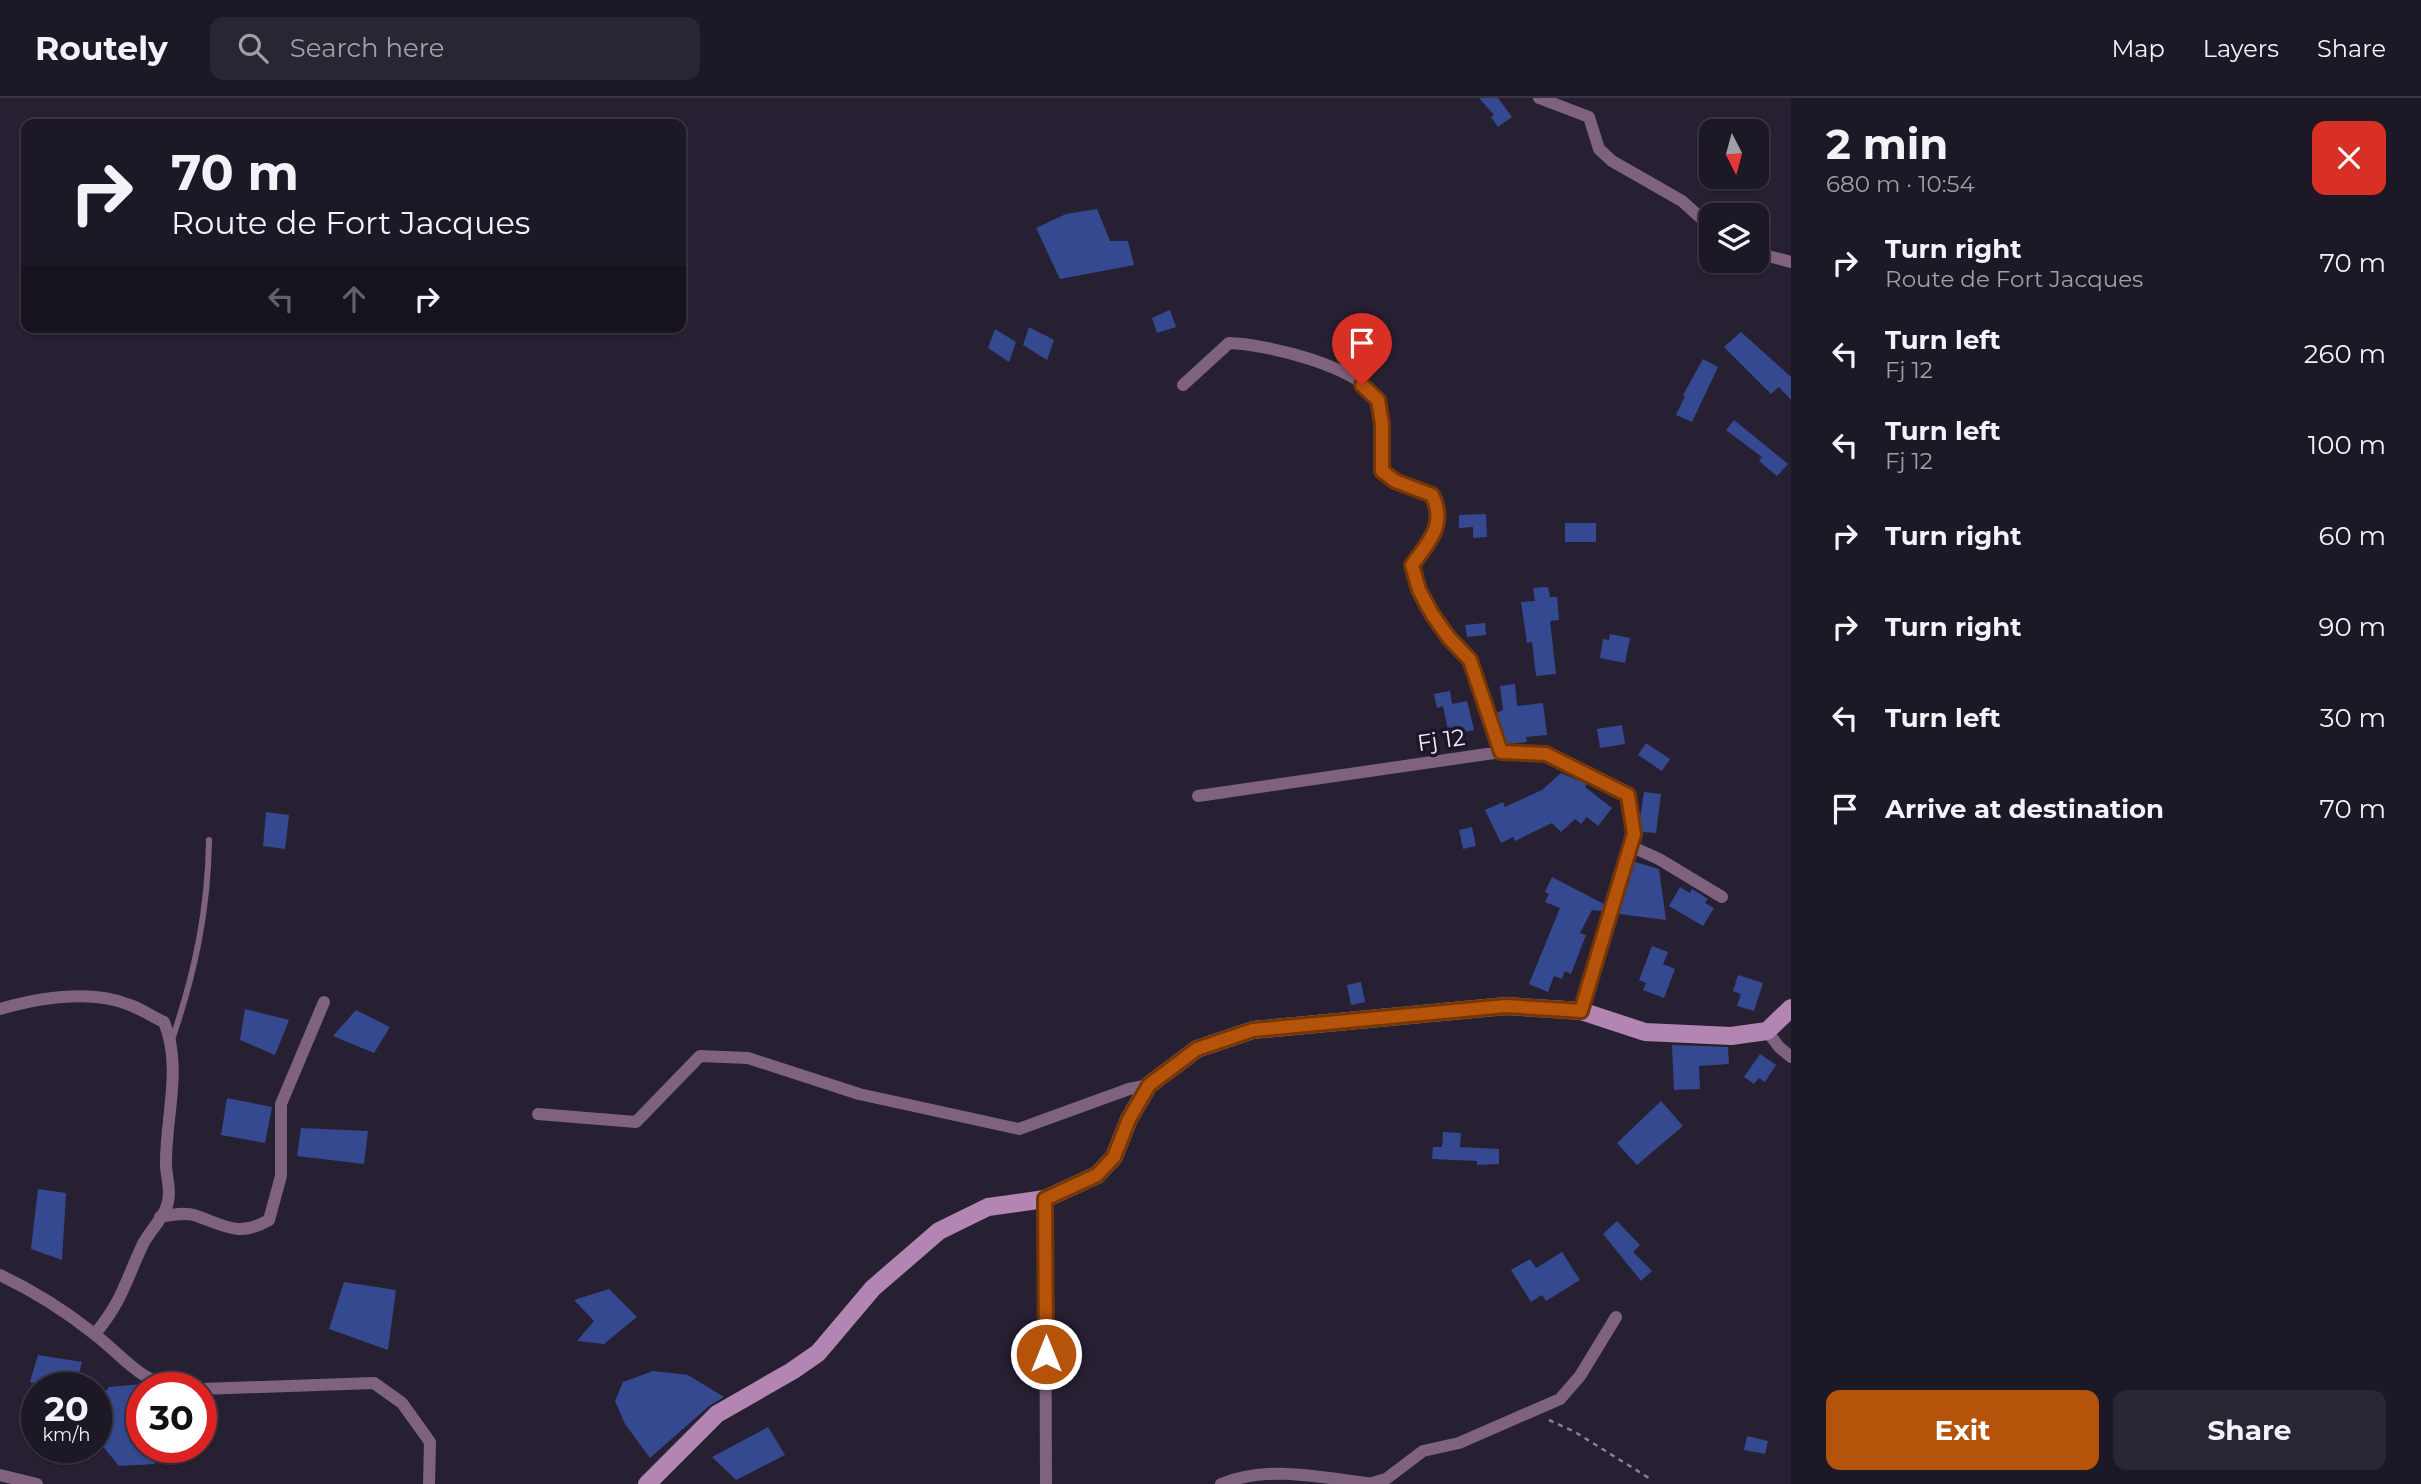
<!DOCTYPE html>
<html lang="en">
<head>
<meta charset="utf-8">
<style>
  :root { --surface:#1c1826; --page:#292532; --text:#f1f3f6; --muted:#a0a0a7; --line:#3a3743; --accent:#b45309 }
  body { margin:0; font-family:Montserrat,sans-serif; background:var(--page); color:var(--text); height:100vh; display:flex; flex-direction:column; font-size:26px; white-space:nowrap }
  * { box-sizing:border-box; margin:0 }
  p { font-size:23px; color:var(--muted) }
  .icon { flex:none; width:38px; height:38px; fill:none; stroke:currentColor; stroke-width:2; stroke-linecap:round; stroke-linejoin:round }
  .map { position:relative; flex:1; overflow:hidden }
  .panel { display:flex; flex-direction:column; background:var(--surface); width:630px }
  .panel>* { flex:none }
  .top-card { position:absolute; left:21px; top:21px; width:665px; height:214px; border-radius:14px; box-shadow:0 2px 5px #0004,0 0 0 2px var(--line); background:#1c1826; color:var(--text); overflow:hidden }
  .needle { width:46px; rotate:174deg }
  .tools { position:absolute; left:1699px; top:21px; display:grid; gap:14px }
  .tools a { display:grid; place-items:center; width:70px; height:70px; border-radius:14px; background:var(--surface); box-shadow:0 2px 5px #0004,0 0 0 2px var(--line); font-size:35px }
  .speed { position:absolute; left:21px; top:1274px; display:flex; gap:14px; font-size:35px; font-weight:700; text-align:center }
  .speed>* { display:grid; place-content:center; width:91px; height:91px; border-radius:50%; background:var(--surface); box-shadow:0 2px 5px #0004,0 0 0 2px var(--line); line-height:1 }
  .speed small { font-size:18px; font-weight:400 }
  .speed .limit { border:10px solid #d22; background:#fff; color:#111 }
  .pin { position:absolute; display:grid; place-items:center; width:60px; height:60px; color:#fff; margin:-72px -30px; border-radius:50% 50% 50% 0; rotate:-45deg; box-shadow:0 0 7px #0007 }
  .pin .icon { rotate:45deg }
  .me { position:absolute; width:77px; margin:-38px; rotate:0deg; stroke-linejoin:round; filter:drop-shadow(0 0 5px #0008) }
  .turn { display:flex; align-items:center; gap:24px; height:147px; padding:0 35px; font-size:32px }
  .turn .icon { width:91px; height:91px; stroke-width:2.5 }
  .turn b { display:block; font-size:49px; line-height:60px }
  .lanes { display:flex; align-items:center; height:66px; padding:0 35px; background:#0003; justify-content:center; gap:35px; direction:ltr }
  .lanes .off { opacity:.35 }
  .round { display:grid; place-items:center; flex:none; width:74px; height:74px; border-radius:14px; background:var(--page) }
  .head { display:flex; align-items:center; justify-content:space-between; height:119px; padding:0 35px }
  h1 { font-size:42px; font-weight:700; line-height:52px }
  .primary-button { display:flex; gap:14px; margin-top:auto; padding:14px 35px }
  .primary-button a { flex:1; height:80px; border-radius:14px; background:var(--accent); color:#fff; font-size:28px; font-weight:700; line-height:80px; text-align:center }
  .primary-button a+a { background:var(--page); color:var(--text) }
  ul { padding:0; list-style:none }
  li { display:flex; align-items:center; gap:21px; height:91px; padding:0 35px }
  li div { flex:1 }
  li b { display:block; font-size:26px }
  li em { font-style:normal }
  header { display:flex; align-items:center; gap:42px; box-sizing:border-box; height:98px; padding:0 35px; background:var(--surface); border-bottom:2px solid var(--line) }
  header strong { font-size:33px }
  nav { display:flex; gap:38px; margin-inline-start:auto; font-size:24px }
  .search { width:490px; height:63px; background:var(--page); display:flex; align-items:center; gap:18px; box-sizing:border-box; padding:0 24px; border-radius:14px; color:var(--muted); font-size:26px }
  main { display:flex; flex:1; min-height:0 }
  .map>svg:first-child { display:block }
</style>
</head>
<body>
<header>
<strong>Routely</strong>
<div class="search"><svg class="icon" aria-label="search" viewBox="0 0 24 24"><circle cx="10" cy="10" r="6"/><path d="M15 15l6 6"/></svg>Search here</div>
<nav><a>Map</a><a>Layers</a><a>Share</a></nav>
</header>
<main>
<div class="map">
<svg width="1791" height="1386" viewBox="0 0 1791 1386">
  <rect width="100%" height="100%" fill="#262032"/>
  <path fill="#354991" d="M 1479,0 L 1498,0 L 1512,19 L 1498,29 L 1491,19 L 1494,17 Z
    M 1097,111 L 1110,143 L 1128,143 L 1134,167 L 1060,181 L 1036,130 L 1066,116 Z
    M 1170,212 L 1176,229 L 1157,235 L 1152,220 Z
    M 1029,229 L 1054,242 L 1047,262 L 1023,247 Z
    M 995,231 L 1016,244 L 1009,264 L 988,250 Z
    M 1741,234 L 1791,279 L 1791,302 L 1779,289 L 1771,296 L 1724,249 Z
    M 1703,261 L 1718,269 L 1692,324 L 1676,317 L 1685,298 L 1683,297 Z
    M 1734,322 L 1788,366 L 1777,378 L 1759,363 L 1762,359 L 1726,332 Z
    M 1486,416 L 1487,439 L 1473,440 L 1473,429 L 1459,430 L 1459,417 Z
    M 1565,425 L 1596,425 L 1596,444 L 1565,444 Z
    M 1548,489 L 1550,499 L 1557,499 L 1559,522 L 1550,523 L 1556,576 L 1536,578 L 1532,544 L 1527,545 L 1521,504 L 1535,503 L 1533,490 Z
    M 1485,525 L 1486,537 L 1467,539 L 1465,527 Z
    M 1610,536 L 1630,540 L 1625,565 L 1600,560 L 1603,541 L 1609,542 Z
    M 1515,586 L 1517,608 L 1543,605 L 1547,637 L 1526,639 L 1527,644 L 1507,646 L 1497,615 L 1503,612 L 1500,588 Z
    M 1450,593 L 1452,606 L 1467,603 L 1474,632 L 1449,637 L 1443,608 L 1437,610 L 1434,596 Z
    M 1622,627 L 1625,646 L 1600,650 L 1597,631 Z
    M 1646,645 L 1670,661 L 1662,673 L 1638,657 Z
    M 1561,675 L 1587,686 L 1585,689 L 1612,710 L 1598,728 L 1587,719 L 1581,726 L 1575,721 L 1561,734 L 1552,725 L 1515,743 L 1513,739 L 1501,745 L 1485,712 L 1503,704 L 1505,709 L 1542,692 Z
    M 1644,694 L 1661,696 L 1656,735 L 1642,734 L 1640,720 Z
    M 266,714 L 289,717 L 285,751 L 263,748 Z
    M 1472,729 L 1476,748 L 1463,751 L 1459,732 Z
    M 1635,764 L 1659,771 L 1666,822 L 1619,816 Z
    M 1552,779 L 1604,806 L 1602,813 L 1592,812 L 1580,835 L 1586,837 L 1571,876 L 1565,873 L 1562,881 L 1554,878 L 1548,894 L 1529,886 L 1560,810 L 1545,804 L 1549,796 L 1545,794 Z
    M 1680,789 L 1690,795 L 1692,791 L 1708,801 L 1705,805 L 1714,810 L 1703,828 L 1669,808 Z
    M 1652,848 L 1668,854 L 1663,866 L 1675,871 L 1664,900 L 1643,892 L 1646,885 L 1639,882 Z
    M 1738,877 L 1763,885 L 1754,913 L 1737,908 L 1741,896 L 1733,893 Z
    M 1361,884 L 1365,904 L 1351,907 L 1347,887 Z
    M 245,911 L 289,922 L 275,957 L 240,942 Z
    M 356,912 L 390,929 L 374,955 L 333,938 Z
    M 1672,947 L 1728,949 L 1729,966 L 1699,968 L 1700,991 L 1674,992 Z
    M 1760,956 L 1776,967 L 1765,984 L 1759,980 L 1754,986 L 1744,979 Z
    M 227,1000 L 272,1009 L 265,1045 L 221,1037 Z
    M 1661,1003 L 1683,1028 L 1637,1067 L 1617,1045 Z
    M 301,1030 L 368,1033 L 364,1066 L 297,1058 Z
    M 1443,1034 L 1461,1035 L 1460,1049 L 1499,1051 L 1499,1066 L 1477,1067 L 1477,1063 L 1432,1061 L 1433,1049 L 1442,1049 Z
    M 38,1091 L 66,1095 L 62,1162 L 31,1151 Z
    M 1617,1123 L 1640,1147 L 1633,1154 L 1652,1173 L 1641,1183 L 1603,1136 Z
    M 1562,1154 L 1580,1182 L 1546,1203 L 1542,1197 L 1531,1204 L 1511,1172 L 1530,1161 L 1536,1170 Z
    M 344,1184 L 396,1192 L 388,1252 L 329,1231 Z
    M 609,1191 L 637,1219 L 604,1246 L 577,1243 L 594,1223 L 574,1202 Z
    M 38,1257 L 82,1264 L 75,1290 L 46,1290 L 30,1284 Z
    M 653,1273 L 688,1277 L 724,1299 L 709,1308 L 650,1360 L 625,1326 L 615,1303 L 623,1284 Z
    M 142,1286 L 142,1349 L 154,1349 L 155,1366 L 119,1368 L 96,1340 L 96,1305 L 109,1289 Z
    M 768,1329 L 785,1357 L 736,1382 L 712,1359 Z
    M 1747,1338 L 1768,1343 L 1765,1356 L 1744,1352 Z"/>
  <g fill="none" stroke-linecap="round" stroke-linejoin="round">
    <path stroke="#868291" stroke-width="2.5" stroke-dasharray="5 5" stroke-linecap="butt" d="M 1549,1322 L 1575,1334 L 1649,1380"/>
    <path stroke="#7f627e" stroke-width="6" d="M 172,942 C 195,874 208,813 209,742"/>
    <path stroke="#7f627e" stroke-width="12" d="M 1539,0 L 1589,19 L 1599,51 L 1612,63 L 1682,103 L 1712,130
      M 1757,155 L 1791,164
      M 1183,287 L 1229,245 C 1265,246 1361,268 1378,303 C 1387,322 1382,353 1382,373 L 1395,383 L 1432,397 C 1446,426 1429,444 1412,467 L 1419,492 L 1432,516 L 1449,540 L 1470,562 L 1501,654
      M 1198,698 L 1501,654 L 1546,656 L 1628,697 L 1634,736 L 1581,913
      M 1630,748 L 1659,761 L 1722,799
      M 0,911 C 39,900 90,891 130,907 C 141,911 153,919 164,924 C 183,970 165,1020 166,1068 C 167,1082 172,1096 166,1110 C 161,1123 149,1134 143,1146 C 125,1184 123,1202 95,1236
      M 1767,933 L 1779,949 L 1791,959
      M 538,1016 L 636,1024 L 700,958 L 748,960 L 859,996 L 1019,1031 L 1129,991 L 1149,987
      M 1045,1101 L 1046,1386
      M 160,1119 C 171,1117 184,1114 194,1117 C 224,1127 238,1140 269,1122 L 281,1078 L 281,1006 L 324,904
      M 0,1177 C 34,1193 64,1212 93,1235 C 126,1260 140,1287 185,1290
      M 201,1291 L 374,1285 L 402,1305 L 430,1344 L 429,1386
      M 0,1377 L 37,1386
      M 1221,1386 C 1269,1367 1317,1379 1367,1385
      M 1368,1386 L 1386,1381 L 1423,1353 L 1459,1345 L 1560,1301 L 1580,1278 L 1616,1219"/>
    <path stroke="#b385b2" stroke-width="18" d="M 647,1386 L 717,1316 L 792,1273 L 818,1255 L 873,1190 L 939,1133 L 988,1109 L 1045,1101 L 1097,1077 L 1114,1059 L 1129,1021 L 1149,987 L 1197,951 L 1253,932 L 1506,908 L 1581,913 L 1645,934 L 1731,938 L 1767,933 L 1791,910"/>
  </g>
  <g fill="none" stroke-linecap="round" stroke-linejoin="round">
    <defs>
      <path id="route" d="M 1046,1256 L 1045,1101 L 1097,1077 L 1114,1059 L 1129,1021 L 1149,987 L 1197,951 L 1253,932 L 1506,908 L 1581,913 L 1634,736 L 1628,697 L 1546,656 L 1501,654 L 1470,562 L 1449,540 L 1432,516 L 1419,492 L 1412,467 C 1429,444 1447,426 1432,397 L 1395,383 L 1382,373 L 1382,326 L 1378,302 L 1362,287"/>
    </defs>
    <use href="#route" stroke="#753606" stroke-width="18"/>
    <use href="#route" stroke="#b45309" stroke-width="12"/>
  </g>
  <g text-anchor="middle" stroke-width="7" stroke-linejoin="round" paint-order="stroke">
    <g font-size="23" fill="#edeaf6" stroke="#1c1728">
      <text transform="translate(1441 642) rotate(-8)" y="8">Fj 12</text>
    </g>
  </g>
</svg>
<div class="tools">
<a><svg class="needle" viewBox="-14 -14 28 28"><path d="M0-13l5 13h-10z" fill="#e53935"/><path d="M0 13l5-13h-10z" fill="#a0a0a7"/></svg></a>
<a><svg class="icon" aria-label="layers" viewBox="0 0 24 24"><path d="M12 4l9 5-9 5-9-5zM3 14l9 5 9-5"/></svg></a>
</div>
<div class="speed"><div>20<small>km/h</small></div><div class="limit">30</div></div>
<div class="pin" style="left:1362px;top:287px;background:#d93025"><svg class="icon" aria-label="arrive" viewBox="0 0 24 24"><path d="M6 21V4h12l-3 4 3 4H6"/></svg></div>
<svg class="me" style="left:1046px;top:1256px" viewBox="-20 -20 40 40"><circle r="17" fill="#b45309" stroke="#fff" stroke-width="3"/><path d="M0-11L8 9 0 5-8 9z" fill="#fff"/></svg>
<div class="top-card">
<div class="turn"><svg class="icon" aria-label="right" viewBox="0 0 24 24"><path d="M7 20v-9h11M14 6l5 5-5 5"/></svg><div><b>70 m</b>Route de Fort Jacques</div></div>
<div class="lanes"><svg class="icon off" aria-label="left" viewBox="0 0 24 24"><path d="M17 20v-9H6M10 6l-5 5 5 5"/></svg><svg class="icon off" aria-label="ahead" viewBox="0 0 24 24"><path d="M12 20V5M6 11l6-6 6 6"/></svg><svg class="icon" aria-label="right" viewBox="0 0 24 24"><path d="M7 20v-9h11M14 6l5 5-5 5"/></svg></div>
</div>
</div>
<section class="panel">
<div class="head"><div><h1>2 min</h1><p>680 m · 10:54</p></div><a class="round" style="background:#d93025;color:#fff"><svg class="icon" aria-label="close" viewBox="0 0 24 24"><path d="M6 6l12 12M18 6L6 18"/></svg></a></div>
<ul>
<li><svg class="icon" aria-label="right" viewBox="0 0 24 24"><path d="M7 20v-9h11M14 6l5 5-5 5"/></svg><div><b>Turn right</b><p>Route de Fort Jacques</p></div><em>70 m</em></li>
<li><svg class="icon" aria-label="left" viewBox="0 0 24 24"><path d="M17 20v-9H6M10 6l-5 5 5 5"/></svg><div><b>Turn left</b><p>Fj 12</p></div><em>260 m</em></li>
<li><svg class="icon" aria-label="left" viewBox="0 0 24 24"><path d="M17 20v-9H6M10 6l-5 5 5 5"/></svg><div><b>Turn left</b><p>Fj 12</p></div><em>100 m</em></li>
<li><svg class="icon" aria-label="right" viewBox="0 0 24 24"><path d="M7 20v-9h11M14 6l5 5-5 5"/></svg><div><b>Turn right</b></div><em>60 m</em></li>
<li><svg class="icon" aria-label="right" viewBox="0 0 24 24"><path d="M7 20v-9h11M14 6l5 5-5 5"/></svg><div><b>Turn right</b></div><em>90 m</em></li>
<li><svg class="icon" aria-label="left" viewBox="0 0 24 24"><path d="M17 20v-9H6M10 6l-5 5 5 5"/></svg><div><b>Turn left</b></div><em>30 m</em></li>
<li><svg class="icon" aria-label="arrive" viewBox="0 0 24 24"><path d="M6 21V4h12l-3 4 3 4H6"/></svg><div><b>Arrive at destination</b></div><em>70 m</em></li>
</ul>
<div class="primary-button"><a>Exit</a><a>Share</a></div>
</section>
</main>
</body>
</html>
